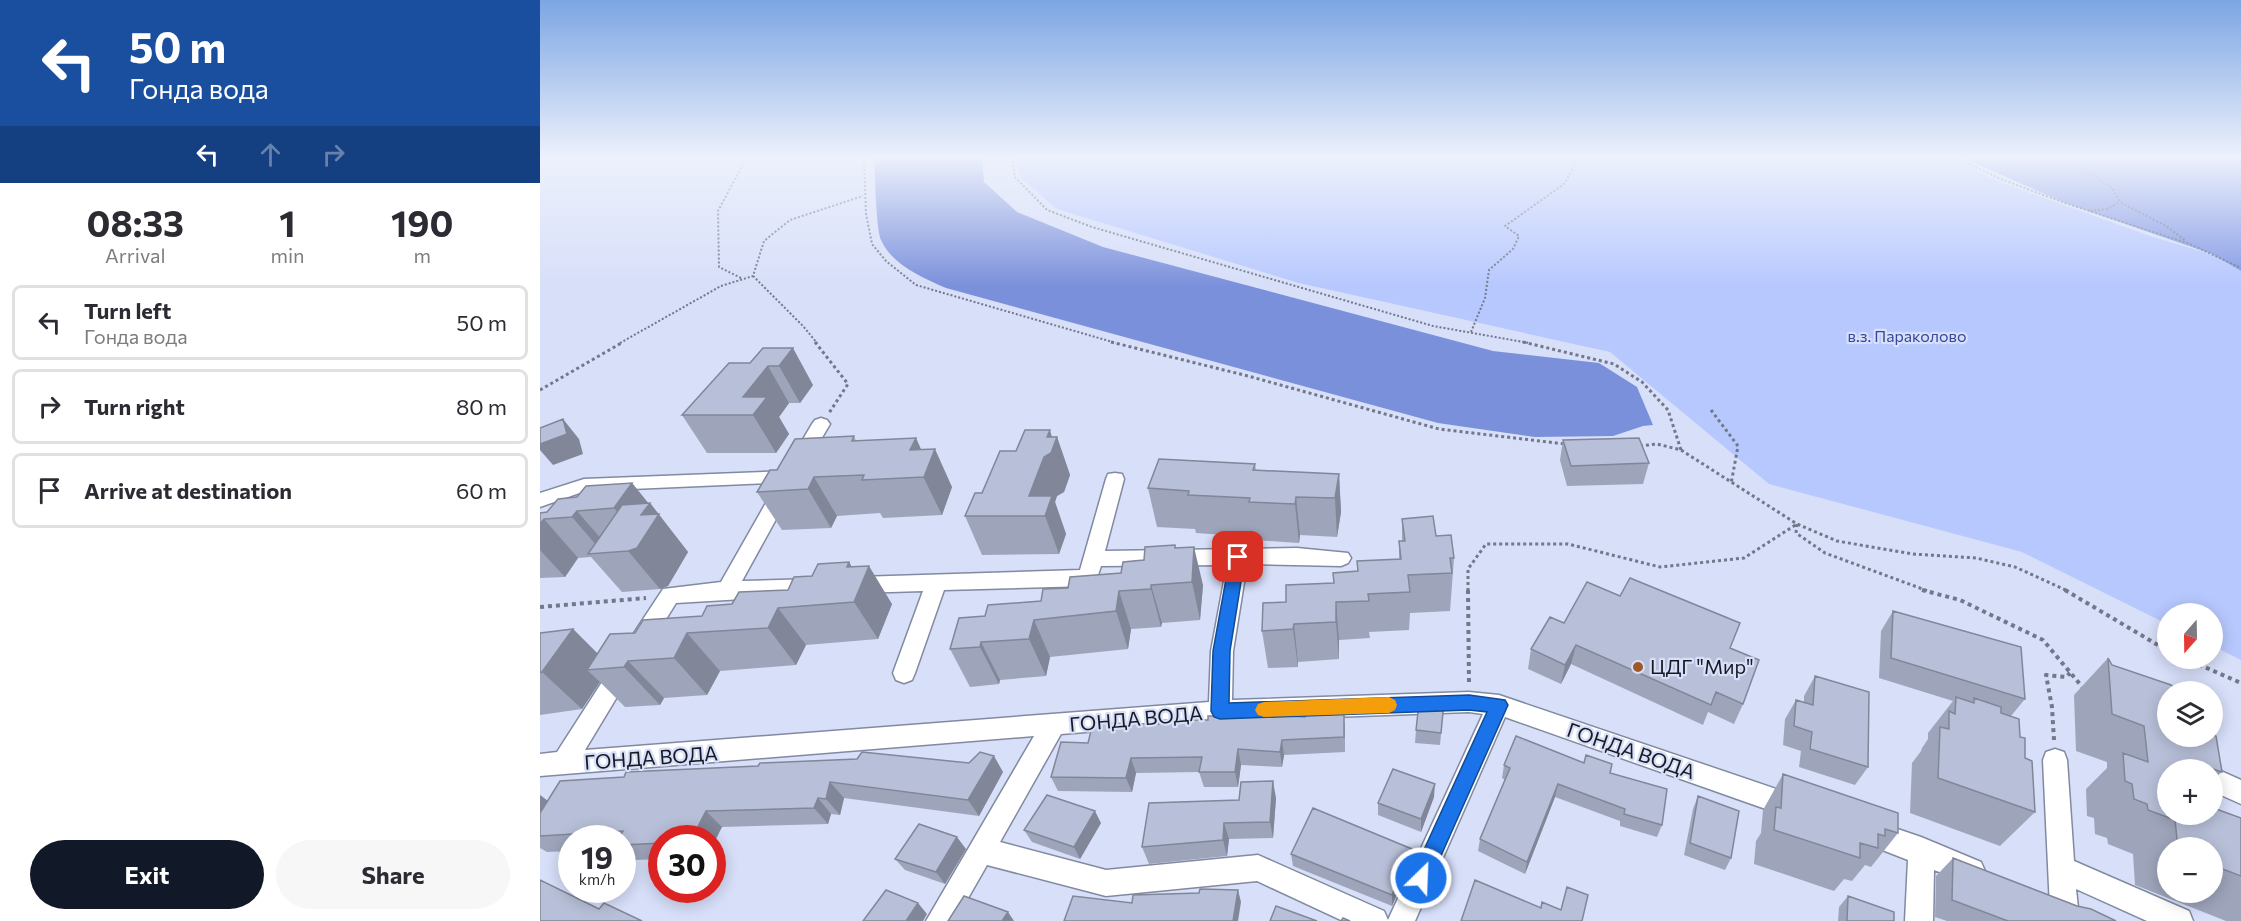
<!DOCTYPE html>
<html lang="en">
<head>
<meta charset="utf-8">
<style>
  :root { --surface:#fff; --page:#f7f7f7; --text:#2b2b33; --muted:#7c7c81; --line:#e1e1e2; --accent:#111827 }
  body { margin:0; font-family:Commissioner,sans-serif; background:var(--page); color:var(--text); height:100vh; display:flex; flex-direction:column; font-size:22px; white-space:nowrap }
  * { box-sizing:border-box; margin:0 }
  p { font-size:20px; color:var(--muted) }
  .icon { flex:none; width:33px; height:33px; fill:none; stroke:currentColor; stroke-width:2; stroke-linecap:round; stroke-linejoin:round }
  .map { position:relative; flex:1; overflow:hidden }
  .details { display:flex; flex-direction:column; background:var(--surface); width:540px }
  .details>* { flex:none }
  .banner { background:#1a4fa0; color:#fff; overflow:hidden }
  .needle { width:39px; rotate:200deg }
  .fabs { position:absolute; left:1617px; top:603px; display:grid; gap:12px }
  .fabs a { display:grid; place-items:center; width:66px; height:66px; border-radius:50%; background:var(--surface); box-shadow:0 3px 15px #0003; font-size:30px }
  .speed { position:absolute; left:18px; top:825px; display:flex; gap:12px; font-size:30px; font-weight:700; text-align:center }
  .speed>* { display:grid; place-content:center; width:78px; height:78px; border-radius:50%; background:var(--surface); box-shadow:0 3px 15px #0003; line-height:1 }
  .speed small { font-size:15px; font-weight:400 }
  .speed .limit { border:9px solid #d22; background:#fff; color:#111 }
  .pin { position:absolute; display:grid; place-items:center; width:51px; height:51px; color:#fff; margin:-26px; border-radius:12px; box-shadow:0 3px 9px #0006 }
  .me { position:absolute; width:66px; margin:-33px; rotate:24deg; stroke-linejoin:round; filter:drop-shadow(0 0 4px #0008) }
  .turn { display:flex; align-items:center; gap:21px; height:126px; padding:0 30px; font-size:27px }
  .turn .icon { width:78px; height:78px; stroke-width:2.5 }
  .turn b { display:block; font-size:42px; line-height:51px }
  .lanes { display:flex; align-items:center; height:57px; padding:0 30px; background:#0003; justify-content:center; gap:30px; direction:ltr }
  .lanes .off { opacity:.35 }
  .eta { display:flex; justify-content:space-evenly; align-items:center; height:102px; text-align:center }
  .eta b { font-size:36px; font-weight:700; line-height:42px }
  .button { display:flex; gap:12px; margin-top:auto; padding:12px 30px }
  .button a { flex:1; height:69px; border-radius:36px; background:var(--accent); color:#fff; font-size:24px; font-weight:700; line-height:69px; text-align:center }
  .button a+a { background:var(--page); color:var(--text) }
  ul { padding:0; list-style:none }
  li { display:flex; align-items:center; gap:18px; height:75px; margin:0 12px 9px; padding:0 18px; border:3px solid var(--line); border-radius:9px }
  li div { flex:1 }
  li b { display:block; font-size:22px }
  li em { font-style:normal }
  main { display:flex; flex:1; min-height:0 }
  .map>svg:first-child { display:block }
</style>
</head>
<body>
<main>
<section class="details">
<div class="banner">
<div class="turn"><svg class="icon" aria-label="left" viewBox="0 0 24 24"><path d="M17 20v-9H6M10 6l-5 5 5 5"/></svg><div><b>50 m</b>Гонда вода</div></div>
<div class="lanes"><svg class="icon" aria-label="left" viewBox="0 0 24 24"><path d="M17 20v-9H6M10 6l-5 5 5 5"/></svg><svg class="icon off" aria-label="ahead" viewBox="0 0 24 24"><path d="M12 20V5M6 11l6-6 6 6"/></svg><svg class="icon off" aria-label="right" viewBox="0 0 24 24"><path d="M7 20v-9h11M14 6l5 5-5 5"/></svg></div>
</div>
<div class="eta">
<div><b>08:33</b><p>Arrival</p></div>
<div><b>1</b><p>min</p></div>
<div><b>190</b><p>m</p></div>
</div>
<ul>
<li><svg class="icon" aria-label="left" viewBox="0 0 24 24"><path d="M17 20v-9H6M10 6l-5 5 5 5"/></svg><div><b>Turn left</b><p>Гонда вода</p></div><em>50 m</em></li>
<li><svg class="icon" aria-label="right" viewBox="0 0 24 24"><path d="M7 20v-9h11M14 6l5 5-5 5"/></svg><div><b>Turn right</b></div><em>80 m</em></li>
<li><svg class="icon" aria-label="arrive" viewBox="0 0 24 24"><path d="M6 21V4h12l-3 4 3 4H6"/></svg><div><b>Arrive at destination</b></div><em>60 m</em></li>
</ul>
<div class="button"><a>Exit</a><a>Share</a></div>
</section>
<div class="map">
<svg width="1701" height="921" viewBox="0 0 1701 921">
  <rect width="100%" height="100%" fill="#d7dff9"/>
  <path fill="#b7c8fe" d="M 472,157 L 1411,157 L 1457,181 L 1613,237 L 1684,258 L 1701,270 L 1701,660 L 1673,646 L 1672,614 L 1628,614 L 1627,624 L 1482,552 L 1229,484 L 1070,352 L 759,283 L 517,209 L 482,179 Z"/>
  <path fill="#8399e5" d="M 1421,157 L 1701,157 L 1701,271 L 1672,254 L 1525,203 Z"/>
  <path fill="#7b90db" d="M 334,157 L 442,157 L 444,182 L 477,212 L 563,247 L 953,351 L 1059,363 L 1097,387 L 1113,425 L 1103,426 L 1073,436 L 995,437 L 898,423 L 406,288 C 383,278 352,265 341,240 C 336,229 335,172 334,157 Z"/>
  <g fill="none" stroke-linecap="round" stroke-linejoin="round">
    <defs>
      <path id="minor" d="M 281,418 L 287,420 L 290,424 L 270,458 L 267,462 L 255,462 L 252,458 L 272,424 L 275,420 Z
        M 249,471 L 255,472 L 258,477 L 255,482 L 45,491 L 0,507 L 0,493 L 44,479 Z
        M 575,473 L 582,474 L 584,479 L 565,551 L 757,548 L 808,553 L 811,558 L 808,563 L 801,566 L 707,564 L 693,651 L 692,700 L 929,692 L 959,695 L 1260,797 L 1264,806 L 1260,815 L 1251,818 L 965,717 L 875,921 L 803,921 L 717,881 L 566,896 L 447,865 L 415,921 L 386,921 L 494,736 L 0,776 L 0,754 L 17,752 L 73,665 L 81,662 L 89,665 L 92,672 L 45,750 L 669,702 L 671,651 L 687,565 L 561,566 L 555,584 L 548,586 L 404,590 L 375,673 L 372,680 L 364,683 L 356,680 L 353,673 L 383,591 L 318,593 L 311,591 L 308,585 L 311,579 L 318,577 L 540,570 L 566,479 L 568,474 ZM 929,712 L 943,714 L 848,920 L 844,911 L 718,855 L 566,870 L 460,842 L 521,734 L 680,721 Z
        M 242,485 L 249,487 L 251,492 L 202,581 L 273,579 L 280,581 L 283,587 L 280,593 L 273,595 L 136,603 L 110,645 L 102,648 L 94,645 L 91,639 L 94,633 L 123,589 L 181,582 L 235,487 Z
        M 1515,749 L 1524,752 L 1527,760 L 1534,861 L 1649,911 L 1653,921 L 1607,921 L 1536,889 L 1538,908 L 1534,918 L 1526,921 L 1514,918 L 1510,908 L 1503,760 L 1506,752 Z
        M 1672,767 L 1701,780 L 1701,804 L 1672,791 L 1672,770 L 1664,770 Z
        M 1331,820 L 1381,837 L 1441,862 L 1445,871 L 1441,880 L 1432,884 L 1394,870 L 1393,921 L 1365,921 L 1368,860 L 1322,842 L 1318,833 L 1322,824 Z"/>
    </defs>
    <use href="#minor" stroke="#828aa1" stroke-width="3"/>
    <path stroke="#727889" stroke-width="2" stroke-dasharray="2 2" stroke-linecap="butt" d="M 324,157 L 326,214 L 332,244 L 346,261 L 376,285 L 576,343
      M 472,157 L 475,177 L 507,210 L 552,227 L 893,326 L 989,343
      M 1414,157 L 1463,180 L 1525,203 L 1650,244 L 1701,268
      M 1532,157 L 1543,169 L 1572,188 L 1580,202 L 1626,226 L 1646,241
      M 1550,211 L 1567,209 L 1580,202
      M 213,276 L 263,326 L 277,343
      M 201,278 L 179,267 L 178,211 L 207,157
      M 931,332 L 945,298 L 949,270 L 973,249 L 979,236 L 965,226 L 1024,184 L 1038,159 L 1042,157
      M 80,343 L 181,286 L 213,276 L 224,241 L 250,220 L 323,196"/>
    <path stroke="#727889" stroke-width="3" stroke-dasharray="3 3" stroke-linecap="butt" d="M 275,342 L 308,384 L 289,413
      M 571,342 L 708,376 L 899,429 L 1025,444
      M 983,342 L 1074,364 L 1102,382 L 1128,410 L 1141,450
      M 0,390 L 83,342
      M 1171,410 L 1198,446 L 1191,484
      M 1100,446 L 1117,444 L 1141,450 L 1257,524 L 1297,541 L 1373,554 L 1436,558 L 1475,567 L 1528,591
      M 1257,524 L 1256,533 L 1285,553 L 1388,591
      M 928,591 L 928,569 L 946,544 L 1028,544 L 1120,567 L 1204,558 L 1257,524"/>
    <path stroke="#727889" stroke-width="4" stroke-dasharray="4 4" stroke-linecap="butt" d="M 928,590 L 929,683
      M 1382,590 L 1420,600 L 1503,640 L 1544,689
      M 1525,590 L 1628,651
      M 0,607 L 106,598
      M 1644,658 L 1701,683
      M 1514,740 L 1512,707 L 1506,675 L 1526,677 L 1530,673"/>
    <use href="#minor" fill="#fff" fill-rule="evenodd"/>
  </g>
  <path fill="#9ea5bb" fill-rule="evenodd" d="M 223,348 L 273,385 L 260,403 L 249,403 L 239,417 L 249,434 L 236,453 L 167,453 L 142,415 L 210,363 Z
    M 314,436 L 316,441 L 376,438 L 381,450 L 412,487 L 402,515 L 343,518 L 340,513 L 297,516 L 291,528 L 242,530 L 217,492 L 237,470 Z
    M 512,437 L 517,437 L 530,475 L 524,492 L 517,496 L 515,502 L 526,534 L 519,554 L 442,555 L 425,516 L 442,493 L 476,451 Z
    M 1023,440 L 1109,463 L 1103,484 L 1027,486 L 1020,460 Z
    M 715,464 L 716,470 L 799,474 L 801,512 L 797,537 L 760,535 L 759,543 L 715,540 L 714,537 L 656,533 L 655,529 L 617,527 L 608,488 Z
    M 92,483 L 108,503 L 110,503 L 148,552 L 128,586 L 120,589 L 82,592 L 51,557 L 38,558 L 25,577 L 0,578 L 0,513 L 7,512 L 37,497 Z
    M 862,519 L 896,536 L 914,558 L 910,611 L 870,613 L 869,630 L 829,632 L 830,638 L 799,640 L 799,659 L 758,662 L 758,667 L 728,668 L 722,631 L 746,602 L 859,559 L 859,541 L 862,541 Z
    M 635,545 L 636,548 L 663,585 L 660,620 L 622,623 L 621,627 L 591,629 L 588,649 L 510,657 L 506,676 L 460,680 L 459,684 L 430,687 L 410,649 L 445,616 L 501,601 L 528,588 L 581,573 L 604,560 Z
    M 309,562 L 311,567 L 352,604 L 338,639 L 266,645 L 256,665 L 180,671 L 167,695 L 124,698 L 120,705 L 85,707 L 60,682 L 42,709 L 0,715 L 0,633 L 33,629 L 58,654 L 95,633 L 162,616 L 192,604 L 248,590 L 272,576 Z
    M 1353,611 L 1485,699 L 1471,716 L 1480,737 L 1485,758 L 1495,812 L 1460,846 L 1370,813 L 1372,763 L 1381,751 L 1382,748 L 1388,739 L 1388,733 L 1413,701 L 1339,678 L 1341,631 Z
    M 1024,623 L 1190,648 L 1203,704 L 1194,724 L 1168,712 L 1163,725 L 1031,664 L 1021,684 L 988,669 L 991,649 Z
    M 1568,658 L 1572,665 L 1628,692 L 1682,772 L 1672,780 L 1672,770 L 1628,770 L 1676,809 L 1701,818 L 1701,921 L 1686,921 L 1595,885 L 1593,854 L 1568,844 L 1567,838 L 1555,834 L 1554,818 L 1547,816 L 1546,789 L 1567,768 L 1567,762 L 1536,751 L 1534,695 ZM 1628,848 L 1672,848 L 1672,892 L 1628,892 Z
    M 1275,676 L 1328,767 L 1315,785 L 1259,767 L 1261,751 L 1243,745 L 1245,719 L 1256,700 L 1264,702 L 1264,696 Z
    M 904,702 L 900,745 L 875,743 L 876,730 Z
    M 805,723 L 805,752 L 744,755 L 742,767 L 701,765 L 698,787 L 664,787 L 659,772 L 596,773 L 592,792 L 518,791 L 511,777 L 548,743 L 619,724 Z
    M 964,765 L 1070,773 L 1122,825 L 1117,837 L 1080,826 L 1080,821 L 1015,797 L 985,874 L 938,851 L 940,839 L 965,780 L 962,778 Z
    M 463,772 L 439,816 L 304,798 L 300,815 L 291,814 L 288,824 L 182,827 L 172,838 L 122,838 L 122,859 L 94,860 L 82,851 L 82,838 L 32,838 L 32,851 L 7,852 L 0,848 L 0,795 L 7,801 L 20,781 Z
    M 1243,774 L 1358,833 L 1331,867 L 1325,865 L 1312,881 L 1304,879 L 1294,891 L 1214,864 L 1216,841 L 1221,833 L 1223,810 Z
    M 1158,796 L 1191,858 L 1185,870 L 1144,855 L 1153,809 Z
    M 894,797 L 881,832 L 838,815 L 838,803 Z
    M 736,798 L 733,838 L 689,839 L 687,856 L 609,864 L 602,847 L 699,800 Z
    M 561,823 L 540,859 L 492,842 L 484,830 Z
    M 426,849 L 405,884 L 365,870 L 355,859 Z
    M 751,854 L 871,861 L 852,906 L 753,866 Z
    M 1413,858 L 1537,906 L 1576,921 L 1407,921 L 1395,917 L 1396,876 Z
    M 1308,896 L 1354,921 L 1298,921 L 1299,907 Z"/>
  <path fill="#818698" d="M 253,348 L 273,385 L 260,403 L 239,366 Z
    M 228,366 L 249,403 L 239,417 L 249,434 L 236,453 L 213,415 L 203,397 Z
    M 23,419 L 39,439 L 43,454 L 13,465 L 0,450 L 0,444 Z
    M 510,430 L 514,445 L 517,437 L 530,475 L 524,492 L 517,496 L 515,502 L 526,534 L 519,554 L 505,516 L 489,496 L 504,457 L 507,437 Z
    M 376,438 L 388,465 L 395,449 L 412,487 L 402,515 L 370,450 Z
    M 799,474 L 801,512 L 797,537 L 795,498 Z
    M 274,477 L 297,516 L 291,528 L 268,489 Z
    M 92,483 L 109,504 L 110,503 L 148,552 L 128,586 L 120,589 L 88,551 L 101,541 L 74,508 Z
    M 756,497 L 760,535 L 759,543 L 755,504 Z
    M 37,511 L 70,549 L 63,553 L 32,517 Z
    M 4,519 L 38,558 L 25,577 L 0,550 L 0,524 Z
    M 654,547 L 663,585 L 660,620 L 652,582 Z
    M 309,562 L 322,584 L 329,566 L 352,604 L 338,639 L 314,602 L 307,567 Z
    M 611,585 L 622,623 L 621,627 L 611,589 Z
    M 579,591 L 591,629 L 588,649 L 576,611 Z
    M 796,602 L 799,640 L 799,659 L 796,622 Z
    M 238,608 L 266,645 L 256,665 L 228,628 Z
    M 494,620 L 510,657 L 506,676 L 489,639 Z
    M 754,624 L 758,662 L 758,667 L 753,629 Z
    M 33,629 L 70,666 L 47,670 L 60,682 L 42,709 L 2,672 Z
    M 147,633 L 180,671 L 167,695 L 134,658 Z
    M 441,642 L 460,680 L 459,684 L 440,647 Z
    M 1036,645 L 1031,664 L 1021,684 L 1025,665 Z
    M 88,661 L 124,698 L 120,705 L 84,667 Z
    M 742,740 L 744,755 L 742,767 L 740,752 Z
    M 698,749 L 701,765 L 698,787 L 695,772 Z
    M 454,756 L 463,772 L 439,816 L 428,800 Z
    M 591,758 L 596,773 L 592,792 L 586,778 Z
    M 733,781 L 736,798 L 733,838 L 730,822 Z
    M 290,782 L 304,798 L 300,815 L 286,799 Z
    M 895,784 L 894,797 L 881,832 L 881,819 Z
    M 1018,784 L 1015,797 L 985,874 L 987,862 Z
    M 0,795 L 12,804 L 0,819 Z
    M 278,798 L 291,814 L 288,824 L 274,808 Z
    M 166,811 L 182,827 L 172,847 L 172,838 L 152,838 Z
    M 555,811 L 561,823 L 540,859 L 534,847 Z
    M 684,823 L 689,839 L 687,856 L 683,840 Z
    M 417,837 L 426,849 L 405,884 L 396,872 Z
    M 872,849 L 871,861 L 852,906 L 852,895 Z
    M 698,890 L 701,902 L 698,921 L 693,921 Z
    M 378,903 L 387,914 L 383,921 L 366,921 Z
    M 468,912 L 474,921 L 462,921 Z"/>
  <path fill="#b8c0d9" stroke="#818698" stroke-width="1.5" d="M 223,348 L 253,348 L 239,366 L 228,366 L 203,397 L 227,397 L 213,415 L 142,415 L 189,363 L 210,363 Z
    M 23,419 L 27,434 L 0,444 L 0,428 Z
    M 485,430 L 510,430 L 507,437 L 517,437 L 511,453 L 504,457 L 489,496 L 512,496 L 505,516 L 425,516 L 435,493 L 442,493 L 460,451 L 476,451 Z
    M 314,436 L 312,441 L 376,438 L 370,450 L 395,449 L 384,477 L 322,480 L 324,475 L 274,477 L 268,489 L 217,492 L 230,470 L 237,470 L 255,439 Z
    M 1099,438 L 1109,463 L 1031,466 L 1023,440 Z
    M 619,459 L 715,464 L 713,470 L 799,474 L 795,498 L 756,497 L 755,504 L 709,502 L 710,498 L 648,495 L 649,491 L 608,488 Z
    M 92,483 L 74,508 L 37,511 L 32,517 L 4,519 L 0,524 L 0,513 L 7,512 L 18,499 L 37,497 L 46,486 Z
    M 110,503 L 101,515 L 119,514 L 97,548 L 88,551 L 48,554 L 82,505 Z
    M 893,516 L 896,536 L 911,535 L 914,558 L 910,558 L 912,573 L 868,575 L 870,592 L 828,594 L 829,601 L 796,602 L 796,622 L 754,624 L 753,629 L 722,631 L 723,603 L 746,602 L 746,585 L 794,583 L 793,573 L 818,571 L 817,561 L 861,559 L 859,541 L 865,541 L 862,519 Z
    M 635,545 L 635,548 L 654,547 L 652,582 L 611,585 L 611,589 L 579,591 L 576,611 L 494,620 L 489,639 L 441,642 L 440,647 L 410,649 L 419,618 L 445,616 L 448,605 L 501,601 L 503,589 L 528,588 L 530,577 L 581,573 L 583,562 L 604,560 L 605,547 Z
    M 309,562 L 307,567 L 329,566 L 314,602 L 238,608 L 228,628 L 147,633 L 134,658 L 88,661 L 84,667 L 47,670 L 70,634 L 95,633 L 103,620 L 162,616 L 167,606 L 192,604 L 199,592 L 248,590 L 254,577 L 272,576 L 278,564 Z
    M 1090,578 L 1200,623 L 1190,648 L 1219,660 L 1203,704 L 1176,692 L 1171,705 L 1036,645 L 1025,665 L 991,649 L 1010,617 L 1024,623 L 1047,582 L 1080,596 Z
    M 1353,611 L 1481,647 L 1485,699 L 1351,658 Z
    M 33,629 L 2,672 L 0,673 L 0,633 Z
    M 1568,658 L 1572,665 L 1631,685 L 1638,692 L 1628,692 L 1628,736 L 1672,736 L 1672,735 L 1676,736 L 1682,772 L 1670,768 L 1670,770 L 1628,770 L 1628,814 L 1672,814 L 1672,784 L 1676,809 L 1701,818 L 1701,876 L 1672,865 L 1672,848 L 1638,848 L 1635,820 L 1608,810 L 1607,804 L 1594,799 L 1592,784 L 1585,781 L 1583,753 L 1608,762 L 1604,726 L 1572,714 Z
    M 1275,676 L 1329,692 L 1328,767 L 1270,749 L 1272,732 L 1254,726 L 1256,700 L 1273,705 Z
    M 1416,697 L 1434,703 L 1434,698 L 1461,707 L 1461,713 L 1479,719 L 1480,737 L 1485,738 L 1485,758 L 1492,761 L 1495,812 L 1398,778 L 1400,727 L 1409,729 L 1409,711 L 1415,714 Z
    M 904,702 L 901,733 L 876,730 L 879,703 Z
    M 804,708 L 804,737 L 742,740 L 740,752 L 698,749 L 695,772 L 659,772 L 662,757 L 591,758 L 586,778 L 511,777 L 521,742 L 548,743 L 553,723 L 619,724 L 619,720 L 668,720 L 668,716 L 710,716 L 711,714 L 765,717 L 765,710 Z
    M 976,736 L 1044,763 L 1046,755 L 1072,764 L 1070,773 L 1127,789 L 1122,825 L 1084,814 L 1085,809 L 1018,784 L 987,862 L 940,839 L 970,768 L 964,765 Z
    M 322,752 L 429,763 L 440,752 L 454,756 L 428,800 L 290,782 L 286,799 L 278,798 L 274,808 L 166,811 L 152,838 L 122,838 L 122,843 L 82,845 L 82,838 L 79,838 L 83,831 L 0,836 L 0,813 L 20,781 L 84,777 L 86,772 L 218,766 L 220,763 L 317,759 Z
    M 853,769 L 895,784 L 881,819 L 838,803 Z
    M 1243,774 L 1358,813 L 1358,833 L 1345,829 L 1345,836 L 1338,834 L 1338,848 L 1320,843 L 1320,858 L 1234,830 L 1236,807 L 1241,808 Z
    M 733,781 L 730,822 L 684,823 L 683,840 L 602,847 L 609,803 L 699,800 L 701,782 Z
    M 507,795 L 555,811 L 534,847 L 484,830 Z
    M 1158,796 L 1199,811 L 1191,858 L 1150,843 Z
    M 773,808 L 872,849 L 852,895 L 751,854 Z
    M 379,824 L 417,837 L 396,872 L 355,859 Z
    M 1413,858 L 1537,906 L 1551,909 L 1576,921 L 1468,921 L 1412,900 Z
    M 0,880 L 59,909 L 64,903 L 102,921 L 0,921 Z
    M 935,880 L 1001,908 L 1002,902 L 1021,910 L 1027,887 L 1048,895 L 1042,921 L 921,921 Z
    M 660,889 L 698,890 L 693,921 L 524,921 L 533,896 L 592,903 L 593,895 L 659,893 Z
    M 346,890 L 378,903 L 366,921 L 323,921 Z
    M 424,896 L 468,912 L 462,921 L 408,921 Z
    M 1308,896 L 1354,912 L 1354,921 L 1307,921 Z
    M 736,906 L 777,921 L 730,921 Z
    M 803,918 L 810,921 L 801,921 Z"/>
  <linearGradient id="sky" x2="0" y2="1"><stop stop-color="#7ca6e3"/><stop offset="0.55" stop-color="#edf1fc"/><stop offset="1" stop-color="#edf1fc" stop-opacity="0"/></linearGradient>
  <rect width="1701" height="286" fill="url(#sky)"/>
  <path fill="#1a73e8" stroke="#114b97" stroke-width="1.5" d="M 698,551 L 703,553 L 705,557 L 690,651 L 689,703 L 929,695 L 965,700 L 968,705 L 888,885 L 881,888 L 874,885 L 871,878 L 947,712 L 929,710 L 680,719 L 674,717 L 671,711 L 673,651 L 690,557 L 692,553 Z"/>
  <path fill="#f59e0b" d="M 849,697 L 855,700 L 857,705 L 855,710 L 849,713 L 724,717 L 718,715 L 715,710 L 718,704 L 724,702 Z"/>
  <circle fill="#9d592a" stroke="#d7dff9" stroke-width="2" cx="1098" cy="667" r="6"/>
  <g text-anchor="middle" stroke-width="4.5" stroke-linejoin="round" paint-order="stroke">
    <g font-size="16" fill="#3748a0" stroke="#d7dff9">
      <text x="1367" y="342">в.з. Параколово</text>
    </g>
    <g font-size="20" fill="#171a23" stroke="#d7dff9" text-anchor="start">
      <text x="1110" y="674">ЦДГ "Мир"</text>
    </g>
    <g font-size="20" fill="#171a23" stroke="#d7dff9">
      <text transform="translate(596 719) rotate(-5)" y="7">ГОНДА ВОДА</text>
      <text transform="translate(1091 751) rotate(19)" y="7">ГОНДА ВОДА</text>
      <text transform="translate(111 758) rotate(-4)" y="7">ГОНДА ВОДА</text>
    </g>
  </g>
</svg>
<div class="fabs">
<a><svg class="needle" viewBox="-14 -14 28 28"><path d="M0-13l5 13h-10z" fill="#e53935"/><path d="M0 13l5-13h-10z" fill="#7c7c81"/></svg></a>
<a><svg class="icon" aria-label="layers" viewBox="0 0 24 24"><path d="M12 4l9 5-9 5-9-5zM3 14l9 5 9-5"/></svg></a>
<a>+</a>
<a>−</a>
</div>
<div class="speed"><div>19<small>km/h</small></div><div class="limit">30</div></div>
<div class="pin" style="left:698px;top:557px;background:#d93025"><svg class="icon" aria-label="arrive" viewBox="0 0 24 24"><path d="M6 21V4h12l-3 4 3 4H6"/></svg></div>
<svg class="me" style="left:881px;top:878px" viewBox="-20 -20 40 40"><circle r="17" fill="#1a73e8" stroke="#fff" stroke-width="3"/><path d="M0-11L8 9 0 5-8 9z" fill="#fff"/></svg>
</div>
</main>
</body>
</html>
